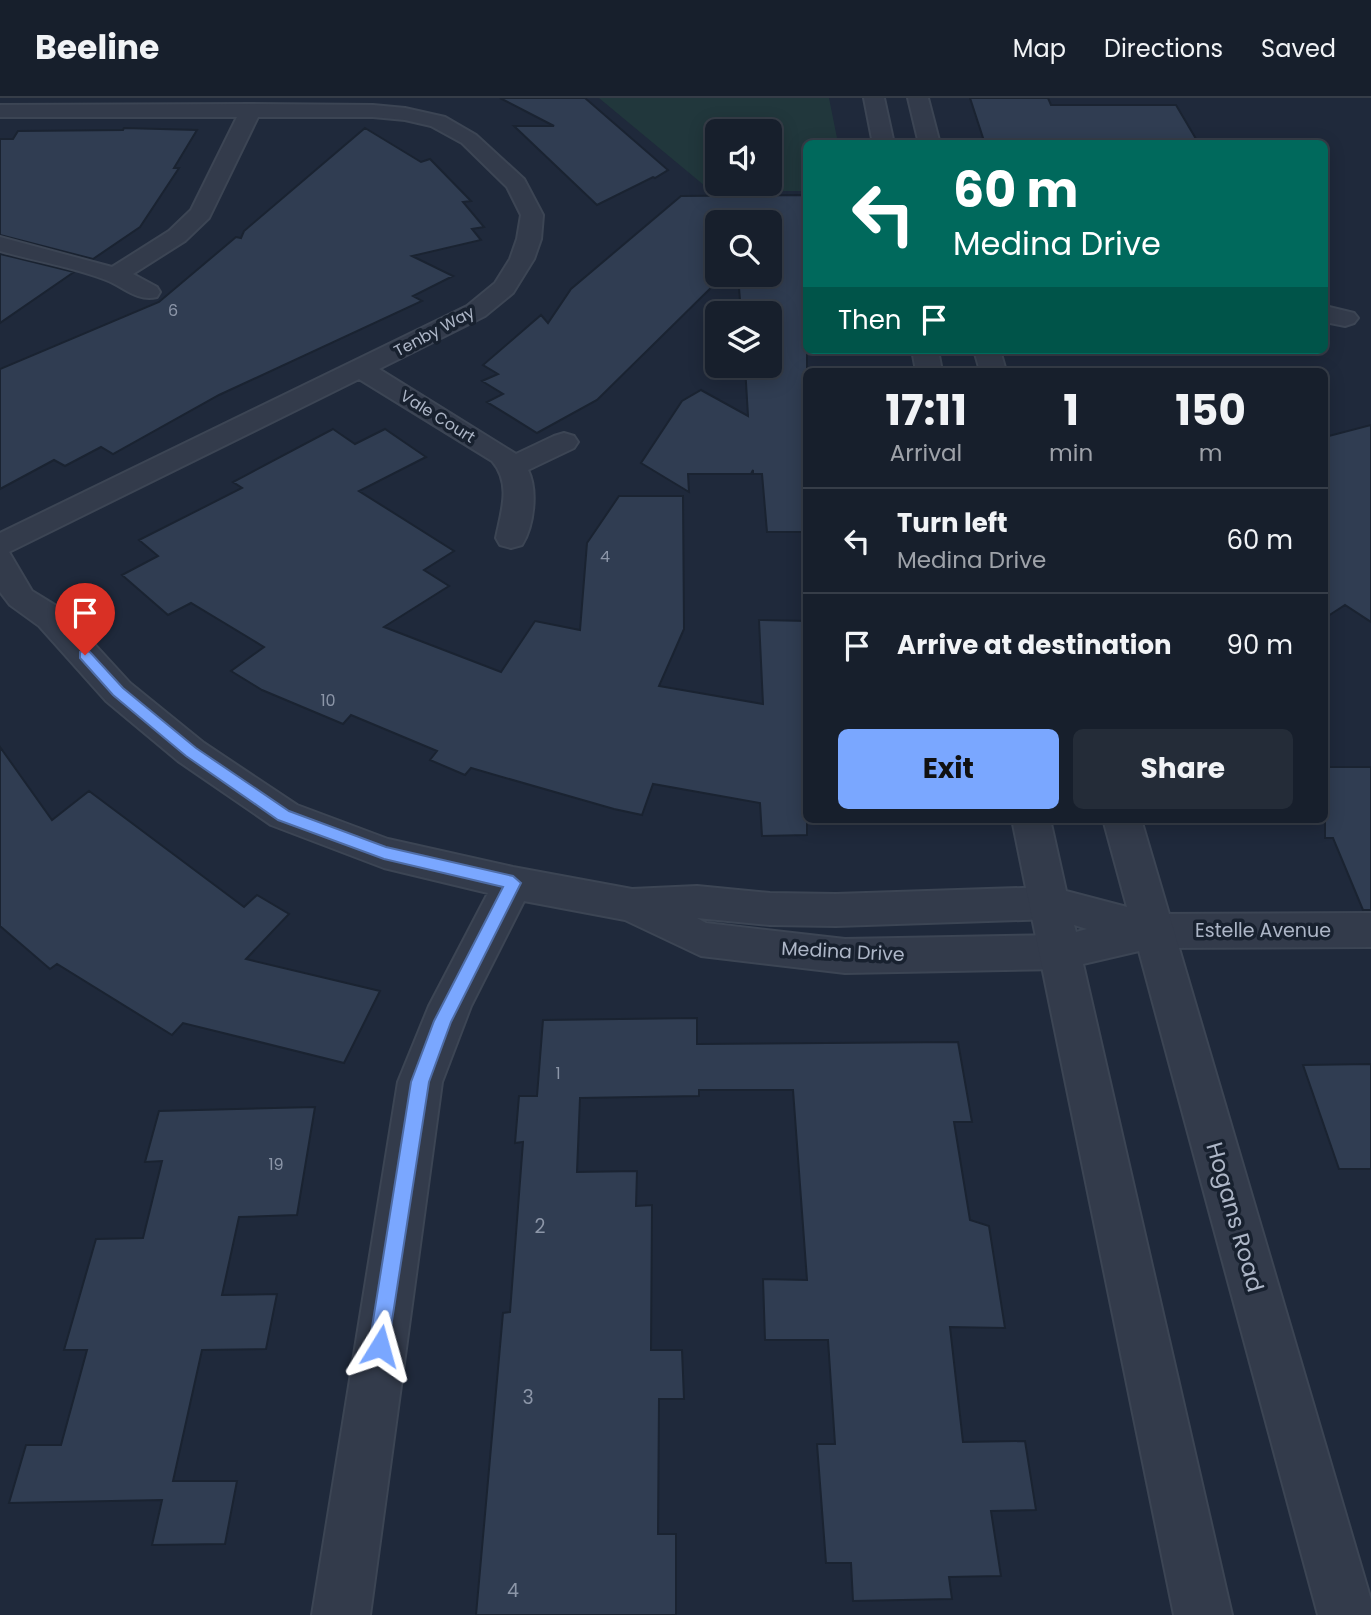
<!DOCTYPE html>
<html lang="en">
<head>
<meta charset="utf-8">
<style>
  :root { --surface:#171f2c; --page:#242c38; --text:#f1f3f6; --muted:#9ea2a9; --line:#363d48; --accent:#7aa7ff }
  body { margin:0; font-family:Poppins,sans-serif; background:var(--page); color:var(--text); height:100vh; display:flex; flex-direction:column; font-size:26px; white-space:nowrap }
  * { box-sizing:border-box; margin:0 }
  p { font-size:23px; color:var(--muted) }
  .icon { flex:none; width:38px; height:38px; fill:none; stroke:currentColor; stroke-width:2; stroke-linecap:round; stroke-linejoin:round }
  .map { position:relative; flex:1; overflow:hidden }
  .drawer { position:absolute; left:803px; top:270px; width:525px; height:455px; display:flex; flex-direction:column; background:var(--surface); border-radius:10px; box-shadow:0 4px 18px #0003,0 0 0 2px var(--line) }
  .drawer>* { flex:none }
  .guide { position:absolute; left:803px; top:42px; width:525px; height:214px; border-radius:10px; box-shadow:0 4px 18px #0003,0 0 0 2px var(--line); background:#00695c; color:#fff; overflow:hidden }
  .fabs { position:absolute; left:705px; top:21px; display:grid; gap:14px }
  .fabs a { display:grid; place-items:center; width:77px; height:77px; border-radius:10px; background:var(--surface); box-shadow:0 4px 18px #0003,0 0 0 2px var(--line); font-size:35px }
  .pin { position:absolute; display:grid; place-items:center; width:60px; height:60px; color:#fff; margin:-72px -30px; border-radius:50% 50% 50% 0; rotate:-45deg; box-shadow:0 0 7px #0007 }
  .pin .icon { rotate:45deg }
  .me { position:absolute; width:77px; margin:-38px; rotate:8deg; stroke-linejoin:round; filter:drop-shadow(0 0 5px #0008) }
  .turn { display:flex; align-items:center; gap:24px; height:147px; padding:0 35px; font-size:32px }
  .turn .icon { width:91px; height:91px; stroke-width:2.5 }
  .turn b { display:block; font-size:49px; line-height:60px }
  .then { display:flex; align-items:center; height:66px; padding:0 35px; background:#0003; gap:14px; font-size:26px }
  .eta { display:flex; justify-content:space-evenly; align-items:center; height:119px; text-align:center }
  .eta b { font-size:42px; font-weight:700; line-height:49px }
  .primary-button { display:flex; gap:14px; margin-top:auto; padding:14px 35px }
  .primary-button a { flex:1; height:80px; border-radius:10px; background:var(--accent); color:#111; font-size:28px; font-weight:700; line-height:80px; text-align:center }
  .primary-button a+a { background:var(--page); color:var(--text) }
  ul { padding:0; list-style:none }
  li { display:flex; align-items:center; gap:21px; height:105px; padding:0 35px; border-top:2px solid var(--line) }
  li div { flex:1 }
  li b { display:block; font-size:26px }
  li em { font-style:normal }
  header { display:flex; align-items:center; gap:42px; box-sizing:border-box; height:98px; padding:0 35px; background:var(--surface); border-bottom:2px solid var(--line) }
  header strong { font-size:33px }
  nav { display:flex; gap:38px; margin-inline-start:auto; font-size:24px }
  .map>svg:first-child { display:block }
</style>
</head>
<body>
<header>
<strong>Beeline</strong>
<nav><a>Map</a><a>Directions</a><a>Saved</a></nav>
</header>
<div class="map">
<svg width="1371" height="1517" viewBox="0 0 1371 1517">
  <rect width="100%" height="100%" fill="#1f293b"/>
  <path fill="#21373c" fill-rule="evenodd" d="M 599,0 L 829,0 L 838,45 L 807,46 L 807,93 L 711,93 ZM 718,33 L 770,33 L 770,86 L 718,86 Z"/>
  <path fill="#303d52" stroke="#1a2331" stroke-width="2" d="M 500,0 L 585,0 L 668,72 L 655,80 L 653,79 L 597,107 L 514,28 L 554,28 Z
    M 970,0 L 1048,0 L 1051,7 L 1176,7 L 1199,46 L 985,46 Z
    M 124,30 L 197,32 L 174,70 L 179,70 L 140,129 L 93,161 L 0,137 L 0,41 L 13,41 L 18,33 L 123,32 Z
    M 365,30 L 421,64 L 430,61 L 471,103 L 463,104 L 484,129 L 472,131 L 481,142 L 412,158 L 453,178 L 413,198 L 422,203 L 219,297 L 113,356 L 101,349 L 65,368 L 54,362 L 0,391 L 0,271 L 159,204 L 236,139 L 241,140 L 244,133 Z
    M 807,97 L 807,434 L 767,434 L 762,376 L 753,376 L 753,372 L 751,376 L 688,376 L 689,394 L 641,365 L 682,303 L 701,292 L 748,318 L 745,268 L 770,268 L 770,215 L 741,215 L 738,177 L 770,177 L 770,124 L 718,124 L 718,177 L 724,177 L 597,302 L 537,335 L 487,304 L 503,296 L 482,283 L 498,276 L 483,267 L 541,217 L 548,225 L 571,191 L 681,98 Z
    M 0,156 L 13,159 L 74,174 L 0,225 Z
    M 1371,327 L 1371,524 L 1345,507 L 1325,520 L 1325,339 Z
    M 333,331 L 355,346 L 385,331 L 426,359 L 359,393 L 454,453 L 424,472 L 449,488 L 384,529 L 501,574 L 535,523 L 580,532 L 587,445 L 619,398 L 683,398 L 684,531 L 659,588 L 763,606 L 759,522 L 807,523 L 807,737 L 762,738 L 760,705 L 653,686 L 642,717 L 614,711 L 471,670 L 465,677 L 430,662 L 437,653 L 351,617 L 343,626 L 262,592 L 231,573 L 264,549 L 191,505 L 168,517 L 122,477 L 158,458 L 139,442 L 242,390 L 233,384 Z
    M 0,649 L 52,722 L 89,693 L 244,809 L 257,797 L 289,816 L 246,861 L 380,893 L 344,965 L 183,925 L 172,937 L 57,866 L 50,871 L 0,828 Z
    M 1325,669 L 1371,669 L 1371,812 L 1363,812 L 1333,740 L 1325,740 Z
    M 697,920 L 697,946 L 958,944 L 972,1024 L 954,1024 L 970,1122 L 989,1128 L 1005,1230 L 950,1229 L 963,1344 L 1025,1343 L 1036,1412 L 991,1413 L 1001,1478 L 949,1479 L 952,1501 L 853,1503 L 851,1465 L 826,1465 L 817,1346 L 835,1346 L 828,1242 L 765,1242 L 763,1181 L 807,1182 L 793,992 L 699,992 L 699,998 L 580,1000 L 577,1074 L 637,1073 L 636,1108 L 652,1107 L 651,1252 L 682,1252 L 684,1301 L 659,1301 L 658,1436 L 676,1436 L 676,1517 L 476,1517 L 503,1215 L 510,1214 L 523,1044 L 515,1045 L 519,998 L 537,998 L 543,922 Z
    M 1371,966 L 1371,1071 L 1339,1071 L 1303,967 Z
    M 315,1009 L 297,1117 L 239,1119 L 222,1197 L 277,1196 L 266,1251 L 202,1252 L 173,1383 L 237,1383 L 225,1446 L 152,1447 L 162,1402 L 9,1405 L 26,1347 L 61,1347 L 87,1252 L 64,1252 L 96,1141 L 143,1140 L 162,1063 L 145,1064 L 159,1013 Z"/>
  <g fill="none" stroke-linecap="round" stroke-linejoin="round">
    <defs>
      <path id="minor" d="M 251,6 L 373,7 L 405,10 L 445,19 L 476,37 L 524,81 L 543,117 L 541,141 L 534,161 L 513,195 L 485,218 L 379,271 L 516,356 L 554,338 L 564,335 L 574,338 L 578,344 L 574,350 L 528,372 C 538,392 534,428 522,447 L 511,450 L 500,447 L 496,440 C 501,414 512,386 492,363 L 359,281 L 9,454 L 32,493 L 63,512 L 130,585 L 204,645 L 297,707 L 388,741 L 513,769 L 632,791 L 697,788 L 770,795 L 836,796 L 1051,789 L 1065,794 L 1071,805 L 1065,816 L 1051,821 L 836,828 L 770,827 L 697,820 L 706,825 L 845,841 L 1062,837 L 1076,842 L 1082,854 L 1076,866 L 1062,871 L 845,875 L 701,858 L 625,822 L 524,803 L 471,908 L 442,984 L 370,1517 L 312,1517 L 398,984 L 429,908 L 488,795 L 384,770 L 271,727 L 178,663 L 106,603 L 39,528 L 10,507 L 0,494 L 0,435 L 467,208 L 495,185 L 510,161 L 517,141 L 521,117 L 507,89 L 462,45 L 431,28 L 405,22 L 373,19 L 258,19 L 209,120 L 185,143 L 133,176 L 157,189 L 160,194 L 157,199 C 137,204 124,189 106,182 C 73,169 35,163 0,153 L 0,139 L 112,169 L 169,133 L 191,112 L 237,19 L 0,19 L 0,7 Z
        M 1325,208 L 1354,215 L 1358,220 L 1354,225 L 1345,228 L 1325,224 Z
        M 1371,815 L 1371,849 L 1154,850 L 1140,845 L 1134,833 L 1140,821 L 1154,816 Z"/>
      <path id="tertiary" d="M 864,0 L 884,0 L 894,46 L 873,46 Z
        M 908,0 L 928,0 L 940,46 L 919,46 Z
        M 912,252 L 938,252 L 942,273 L 916,273 Z
        M 974,252 L 1000,252 L 1006,273 L 980,273 Z
        M 1012,721 L 1050,721 L 1066,793 L 1127,809 L 1103,721 L 1141,721 L 1371,1502 L 1371,1517 L 1318,1517 L 1139,853 L 1083,866 L 1232,1517 L 1174,1517 ZM 1074,827 L 1087,831 L 1076,834 Z"/>
    </defs>
    <use href="#minor" stroke="#3c4554" stroke-width="4"/>
    <use href="#tertiary" stroke="#3c4554" stroke-width="4"/>
    <use href="#minor" fill="#333b4b" fill-rule="evenodd"/>
    <use href="#tertiary" fill="#333b4b" fill-rule="evenodd"/>
  </g>
  <path fill="#7aa7ff" stroke="#4f6da6" stroke-width="2" d="M 85,552 L 90,554 L 123,590 L 196,650 L 289,713 L 386,749 L 513,778 L 521,785 L 451,924 L 429,984 L 387,1255 L 380,1258 L 373,1255 L 369,1248 L 411,984 L 434,923 L 503,789 L 384,761 L 278,722 L 186,658 L 113,597 L 80,560 L 80,554 Z"/>
  <g text-anchor="middle" stroke-width="7" stroke-linejoin="round" paint-order="stroke">
    <g font-size="16" fill="#8c96a8">
      <text x="173" y="218">6</text>
      <text x="605" y="464">4</text>
      <text x="328" y="608">10</text>
      <text x="558" y="981">1</text>
      <text x="276" y="1072">19</text>
    </g>
    <g font-size="16" fill="#adb6c7" stroke="#18212f">
      <text transform="translate(434 233) rotate(-28)" y="6">Tenby Way</text>
      <text transform="translate(438 318) rotate(32)" y="6">Vale Court</text>
    </g>
    <g font-size="19" fill="#adb6c7" stroke="#18212f">
      <text x="1263" y="839">Estelle Avenue</text>
      <text transform="translate(843 853) rotate(3)" y="7">Medina Drive</text>
    </g>
    <g font-size="19" fill="#8c96a8">
      <text x="540" y="1135">2</text>
      <text x="528" y="1306">3</text>
      <text x="513" y="1499">4</text>
    </g>
    <g font-size="23" fill="#adb6c7" stroke="#18212f">
      <text transform="translate(1235 1119) rotate(74)" y="8">Hogans Road</text>
    </g>
  </g>
</svg>
<div class="fabs">
<a><svg class="icon" aria-label="sound" viewBox="0 0 24 24"><path d="M4 9h4l5-4v14l-5-4H4zM17 9q2 3 0 6"/></svg></a>
<a><svg class="icon" aria-label="search" viewBox="0 0 24 24"><circle cx="10" cy="10" r="6"/><path d="M15 15l6 6"/></svg></a>
<a><svg class="icon" aria-label="layers" viewBox="0 0 24 24"><path d="M12 4l9 5-9 5-9-5zM3 14l9 5 9-5"/></svg></a>
</div>
<div class="pin" style="left:85px;top:557px;background:#d93025"><svg class="icon" aria-label="arrive" viewBox="0 0 24 24"><path d="M6 21V4h12l-3 4 3 4H6"/></svg></div>
<svg class="me" style="left:380px;top:1248px" viewBox="-20 -20 40 40"><path d="M0-17L14 15 0 8-14 15z" fill="#7aa7ff" stroke="#fff" stroke-width="4"/></svg>
<div class="guide">
<div class="turn"><svg class="icon" aria-label="left" viewBox="0 0 24 24"><path d="M17 20v-9H6M10 6l-5 5 5 5"/></svg><div><b>60 m</b>Medina Drive</div></div>
<div class="then">Then<svg class="icon" aria-label="arrive" viewBox="0 0 24 24"><path d="M6 21V4h12l-3 4 3 4H6"/></svg></div>
</div>
<section class="drawer">
<div class="eta">
<div><b>17:11</b><p>Arrival</p></div>
<div><b>1</b><p>min</p></div>
<div><b>150</b><p>m</p></div>
</div>
<ul>
<li><svg class="icon" aria-label="left" viewBox="0 0 24 24"><path d="M17 20v-9H6M10 6l-5 5 5 5"/></svg><div><b>Turn left</b><p>Medina Drive</p></div><em>60 m</em></li>
<li><svg class="icon" aria-label="arrive" viewBox="0 0 24 24"><path d="M6 21V4h12l-3 4 3 4H6"/></svg><div><b>Arrive at destination</b></div><em>90 m</em></li>
</ul>
<div class="primary-button"><a>Exit</a><a>Share</a></div>
</section>
</div>
</body>
</html>
